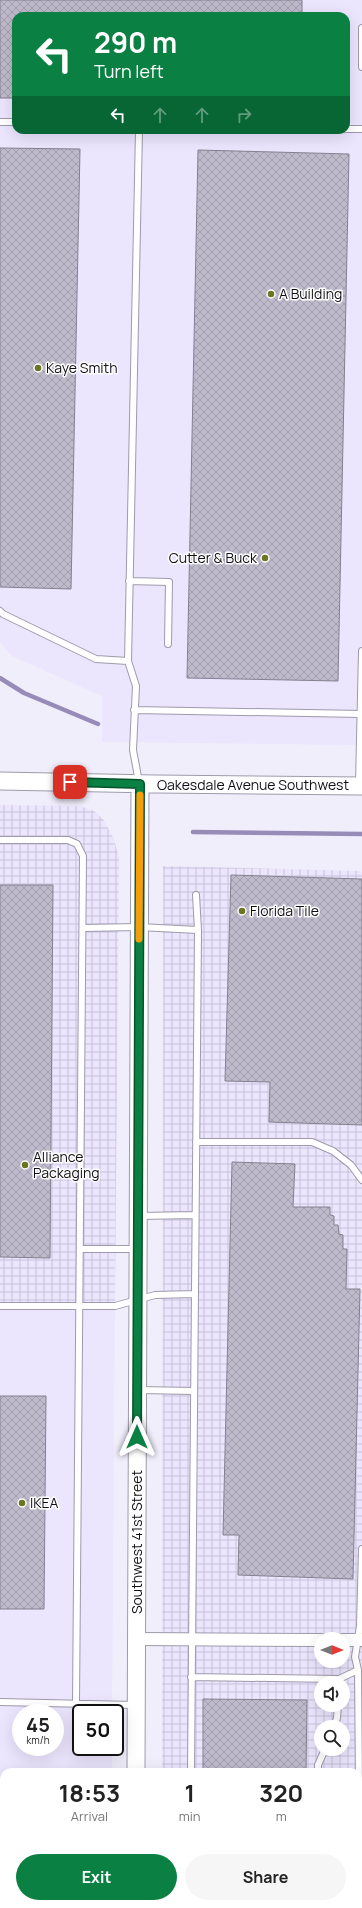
<!DOCTYPE html>
<html lang="en">
<head>
<meta charset="utf-8">
<style>
  :root { --surface:#fff; --page:#f6f6f6; --text:#222; --muted:#767676; --accent:#0b8043 }
  body { margin:0; font-family:Manrope,sans-serif; background:var(--page); color:var(--text); height:100vh; display:flex; flex-direction:column; font-size:15px; white-space:nowrap }
  * { box-sizing:border-box; margin:0 }
  p { font-size:13px; color:var(--muted) }
  .icon { flex:none; width:22px; height:22px; fill:none; stroke:currentColor; stroke-width:2; stroke-linecap:round; stroke-linejoin:round }
  .map { position:relative; flex:1; overflow:hidden }
  .side { position:absolute; left:0px; top:1768px; width:362px; height:140px; display:flex; flex-direction:column; background:var(--surface); border-radius:12px 12px 0 0; box-shadow:0 4px 16px #0002 }
  .side>* { flex:none }
  .hud { position:absolute; left:12px; top:12px; width:338px; height:122px; border-radius:12px; box-shadow:0 4px 16px #0002; background:#0b8043; color:#fff; overflow:hidden }
  .needle { width:26px; rotate:90deg }
  .fabs { position:absolute; left:314px; top:1632px; display:grid; gap:8px }
  .fabs a { display:grid; place-items:center; width:36px; height:36px; border-radius:50%; background:var(--surface); box-shadow:0 4px 16px #0002; font-size:20px }
  .speed { position:absolute; left:12px; top:1704px; display:flex; gap:8px; font-size:20px; font-weight:700; text-align:center }
  .speed>* { display:grid; place-content:center; width:52px; height:52px; border-radius:50%; background:var(--surface); box-shadow:0 4px 16px #0002; line-height:1 }
  .speed small { font-size:10px; font-weight:400 }
  .speed .limit { border:2px solid #111; border-radius:6px; background:#fff; color:#111 }
  .pin { position:absolute; display:grid; place-items:center; width:34px; height:34px; color:#fff; margin:-17px; border-radius:8px; box-shadow:0 2px 6px #0006 }
  .me { position:absolute; width:44px; margin:-22px; rotate:0deg; stroke-linejoin:round; filter:drop-shadow(0 0 3px #0008) }
  .turn { display:flex; align-items:center; gap:14px; height:84px; padding:0 16px; font-size:18px }
  .turn .icon { width:52px; height:52px; stroke-width:2.5 }
  .turn b { display:block; font-size:28px; line-height:34px }
  .lanes { display:flex; align-items:center; height:38px; padding:0 16px; background:#0003; justify-content:center; gap:20px; direction:ltr }
  .lanes .off { opacity:.35 }
  .eta { display:flex; justify-content:space-evenly; align-items:center; height:68px; text-align:center }
  .eta b { font-size:24px; font-weight:700; line-height:28px }
  .button { display:flex; gap:8px; margin-top:auto; padding:8px 16px }
  .button a { flex:1; height:46px; border-radius:24px; background:var(--accent); color:#fff; font-size:16px; font-weight:700; line-height:46px; text-align:center }
  .button a+a { background:var(--page); color:var(--text) }
  .map>svg:first-child { display:block }
</style>
</head>
<body>
<div class="map">
<svg width="362" height="1908" viewBox="0 0 362 1908">
  <defs>
    <pattern id="industrial-grid" width="8" height="8" patternUnits="userSpaceOnUse"><rect width="8" height="8" fill="#ebe5fe"/><path d="M0 4h8M4 0v8" fill="none" stroke="#c8c3d9"/></pattern>
    <pattern id="building-cross-hatch" width="8" height="8" patternUnits="userSpaceOnUse"><rect width="8" height="8" fill="#bebacc"/><path d="M0 0l8 8M0 8l8-8" fill="none" stroke="#a29fae"/></pattern>
  </defs>
  <rect width="100%" height="100%" fill="#f1eefc"/>
  <path fill="#ebe5fe" fill-rule="evenodd" d="M 0,0 L 362,0 L 362,745 L 102,742 L 102,696 L 12,656 L 0,642 ZM 16,16 L 346,16 L 346,130 L 16,130 Z
    M 0,1305 L 115,1306 L 112,1713 L 81,1713 L 81,1747 L 112,1747 L 112,1772 L 4,1772 L 4,1904 L 111,1904 L 111,1908 L 0,1908 ZM 21,1713 L 55,1713 L 55,1747 L 21,1747 Z"/>
  <path fill="url(#industrial-grid)" fill-rule="evenodd" d="M 0,805 L 80,806 L 94,811 L 103,819 L 114,839 L 119,858 L 115,1306 L 0,1305 Z
    M 163,866 L 360,871 L 362,873 L 362,1908 L 162,1908 L 162,1904 L 358,1904 L 358,1772 L 162,1772 ZM 321,1639 L 343,1639 L 343,1661 L 321,1661 ZM 321,1683 L 343,1683 L 343,1705 L 321,1705 ZM 321,1727 L 343,1727 L 343,1749 L 321,1749 Z"/>
  <g fill="none" stroke-linecap="round" stroke-linejoin="round">
    <path stroke="#978bb8" stroke-width="4.5" d="M 0,678 L 24,693 L 98,724
      M 193,832 L 362,834"/>
  </g>
  <path fill="url(#building-cross-hatch)" stroke="#838090" d="M 0,0 L 302,0 L 302,16 L 16,16 L 16,98 L 0,98 Z
    M 0,148 L 80,149 L 71,589 L 0,587 Z
    M 198,150 L 349,154 L 338,681 L 187,678 Z
    M 231,875 L 362,879 L 362,1125 L 269,1122 L 270,1082 L 225,1081 Z
    M 0,885 L 53,885 L 50,1258 L 0,1257 Z
    M 232,1162 L 295,1164 L 293,1207 L 330,1207 L 330,1215 L 334,1216 L 334,1225 L 338,1225 L 339,1234 L 343,1235 L 343,1249 L 347,1249 L 346,1289 L 360,1289 L 353,1579 L 238,1575 L 239,1535 L 223,1535 Z
    M 0,1396 L 46,1396 L 44,1609 L 0,1609 Z
    M 203,1699 L 307,1700 L 306,1772 L 203,1772 Z"/>
  <g fill="none" stroke-linecap="round" stroke-linejoin="round">
    <defs>
      <path id="lane" d="M 362,28 L 362,67
        M 0,122 L 16,122
        M 346,129 L 362,129
        M 129,581 L 169,582 L 168,644
        M 0,611 L 3,614 L 96,659 L 128,661
        M 134,710 L 361,714
        M 139,782 L 133,750 L 136,686 L 128,661 L 139,130
        M 359,784 L 362,651
        M 0,840 L 68,840 L 77,844 L 83,856 L 76,1703
        M 83,928 L 139,927 L 198,930
        M 196,1142 L 312,1142 L 333,1151 L 351,1165 L 362,1180
        M 139,1216 L 195,1215
        M 80,1249 L 136,1249
        M 0,1306 L 115,1306 L 155,1295 L 194,1294
        M 139,1390 L 194,1391
        M 191,1677 L 339,1679 L 358,1670
        M 0,1702 L 134,1705
        M 334,1727 L 337,1718 L 338,1705
        M 191,1772 L 198,930 L 196,895
        M 318,1772 L 318,1765 L 325,1749
        M 190,1908 L 190,1904
        M 297,1908 L 317,1906 L 360,1907
        M 360,1908 L 358,1670 L 355,1657 L 360,1626 L 362,1549"/>
      <path id="street" d="M 137,1639 L 321,1640
        M 343,1640 L 362,1640"/>
      <path id="secondary" d="M 0,781 L 155,784 L 362,786
        M 136,1772 L 140,784
        M 134,1908 L 134,1904"/>
    </defs>
    <use href="#lane" stroke="#9e9aab" stroke-width="8"/>
    <use href="#street" stroke="#9e9aab" stroke-width="14"/>
    <use href="#secondary" stroke="#9e9aab" stroke-width="19"/>
    <use href="#lane" stroke="#fff" stroke-width="6"/>
    <use href="#street" stroke="#fff" stroke-width="12"/>
    <use href="#secondary" stroke="#fff" stroke-width="17"/>
  </g>
  <g fill="none" stroke-linecap="round" stroke-linejoin="round">
    <defs>
      <path id="route" d="M 70,782 L 140,784 L 137,1437"/>
    </defs>
    <use href="#route" stroke="#07532c" stroke-width="10"/>
    <use href="#route" stroke="#0b8043" stroke-width="7"/>
    <path stroke="#f59e0b" stroke-width="7" d="M 139,939 L 140,795"/>
  </g>
  <g fill="#6c7621" stroke="#fff" stroke-width="1.5">
    <circle cx="271" cy="294" r="4"/>
    <circle cx="38" cy="368" r="4"/>
    <circle cx="265" cy="558" r="4"/>
    <circle cx="242" cy="911" r="4"/>
    <circle cx="25" cy="1165" r="4"/>
    <circle cx="22" cy="1503" r="4"/>
  </g>
  <g text-anchor="middle" stroke-width="3" stroke-linejoin="round" paint-order="stroke">
    <g font-size="14" fill="#110f15" stroke="#fff" text-anchor="start">
      <text x="279" y="299">A Building</text>
      <text x="46" y="373">Kaye Smith</text>
      <text x="257" y="563" text-anchor="end">Cutter &amp; Buck</text>
      <text x="250" y="916">Florida Tile</text>
      <text x="33" y="1162">Alliance<tspan x="33" dy="16">Packaging</tspan></text>
      <text x="30" y="1508">IKEA</text>
    </g>
    <g font-size="14" fill="#110f15" stroke="#fff">
      <text x="253" y="790">Oakesdale Avenue Southwest</text>
      <text transform="translate(137 1542) rotate(-90)" y="5">Southwest 41st Street</text>
    </g>
  </g>
</svg>
<div class="fabs">
<a><svg class="needle" viewBox="-14 -14 28 28"><path d="M0-13l5 13h-10z" fill="#e53935"/><path d="M0 13l5-13h-10z" fill="#767676"/></svg></a>
<a><svg class="icon" aria-label="sound" viewBox="0 0 24 24"><path d="M4 9h4l5-4v14l-5-4H4zM17 9q2 3 0 6"/></svg></a>
<a><svg class="icon" aria-label="search" viewBox="0 0 24 24"><circle cx="10" cy="10" r="6"/><path d="M15 15l6 6"/></svg></a>
</div>
<div class="speed"><div>45<small>km/h</small></div><div class="limit">50</div></div>
<div class="pin" style="left:70px;top:782px;background:#d93025"><svg class="icon" aria-label="arrive" viewBox="0 0 24 24"><path d="M6 21V4h12l-3 4 3 4H6"/></svg></div>
<svg class="me" style="left:137px;top:1437px" viewBox="-20 -20 40 40"><path d="M0-17L14 15 0 8-14 15z" fill="#0b8043" stroke="#fff" stroke-width="4"/></svg>
<div class="hud">
<div class="turn"><svg class="icon" aria-label="left" viewBox="0 0 24 24"><path d="M17 20v-9H6M10 6l-5 5 5 5"/></svg><div><b>290 m</b>Turn left</div></div>
<div class="lanes"><svg class="icon" aria-label="left" viewBox="0 0 24 24"><path d="M17 20v-9H6M10 6l-5 5 5 5"/></svg><svg class="icon off" aria-label="ahead" viewBox="0 0 24 24"><path d="M12 20V5M6 11l6-6 6 6"/></svg><svg class="icon off" aria-label="ahead" viewBox="0 0 24 24"><path d="M12 20V5M6 11l6-6 6 6"/></svg><svg class="icon off" aria-label="right" viewBox="0 0 24 24"><path d="M7 20v-9h11M14 6l5 5-5 5"/></svg></div>
</div>
<section class="side">
<div class="eta">
<div><b>18:53</b><p>Arrival</p></div>
<div><b>1</b><p>min</p></div>
<div><b>320</b><p>m</p></div>
</div>
<div class="button"><a>Exit</a><a>Share</a></div>
</section>
</div>
</body>
</html>
